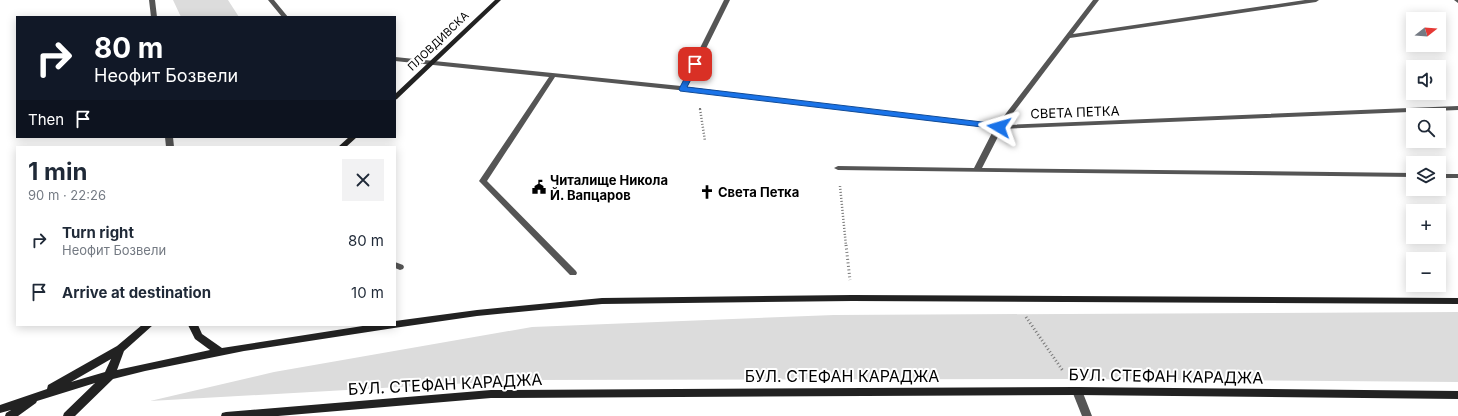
<!DOCTYPE html>
<html lang="en">
<head>
<meta charset="utf-8">
<style>
  :root { --surface:#fff; --page:#f2f2f3; --text:#1f2937; --muted:#747a83 }
  body { margin:0; font-family:Inter,sans-serif; background:var(--page); color:var(--text); height:100vh; display:flex; flex-direction:column; font-size:15px; white-space:nowrap }
  * { box-sizing:border-box; margin:0 }
  p { font-size:13px; color:var(--muted) }
  .icon { flex:none; width:22px; height:22px; fill:none; stroke:currentColor; stroke-width:2; stroke-linecap:round; stroke-linejoin:round }
  .map { position:relative; flex:1; overflow:hidden }
  .sheet { position:absolute; left:16px; top:146px; width:380px; height:180px; display:flex; flex-direction:column; background:var(--surface); border-radius:0px; box-shadow:0 2px 10px #0003 }
  .sheet>* { flex:none }
  .hud { position:absolute; left:16px; top:16px; width:380px; height:122px; border-radius:0px; box-shadow:0 2px 10px #0003; background:#111827; color:#fff; overflow:hidden }
  .needle { width:26px; rotate:73deg }
  .tools { position:absolute; left:1406px; top:12px; display:grid; gap:8px }
  .tools a { display:grid; place-items:center; width:40px; height:40px; border-radius:0px; background:var(--surface); box-shadow:0 2px 10px #0003; font-size:20px }
  .pin { position:absolute; display:grid; place-items:center; width:34px; height:34px; color:#fff; margin:-17px; border-radius:8px; box-shadow:0 2px 6px #0006 }
  .me { position:absolute; width:44px; margin:-22px; rotate:277deg; stroke-linejoin:round; filter:drop-shadow(0 0 3px #0008) }
  .turn { display:flex; align-items:center; gap:14px; height:84px; padding:0 12px; font-size:18px }
  .turn .icon { width:52px; height:52px; stroke-width:2.5 }
  .turn b { display:block; font-size:28px; line-height:34px }
  .then { display:flex; align-items:center; height:38px; padding:0 12px; background:#0003; gap:8px; font-size:15px }
  .round { display:grid; place-items:center; flex:none; width:42px; height:42px; border-radius:0px; background:var(--page) }
  .head { display:flex; align-items:center; justify-content:space-between; height:68px; padding:0 12px }
  h1 { font-size:24px; font-weight:700; line-height:30px }
  ul { padding:0; list-style:none }
  li { display:flex; align-items:center; gap:12px; height:52px; padding:0 12px }
  li div { flex:1 }
  li b { display:block; font-size:15px }
  li em { font-style:normal }
  .map>svg:first-child { display:block }
</style>
</head>
<body>
<div class="map">
<svg width="1458" height="416" viewBox="0 0 1458 416">
  <rect width="100%" height="100%" fill="#fff"/>
  <path fill="#dcdcdc" d="M 173,0 L 228,0 L 239,17 L 181,17 Z
    M 1458,312 L 1458,382 L 1069,379 L 525,380 L 150,401 L 274,372 L 532,327 L 834,315 Z"/>
  <g fill="none" stroke-linecap="round" stroke-linejoin="round">
    <path stroke="#777" stroke-width="2" stroke-dasharray="1 1.5" stroke-linecap="butt" d="M 700,108 L 700,110"/>
    <path stroke="#777" stroke-width="2.5" stroke-dasharray="1 2" stroke-linecap="butt" d="M 700,109 L 705,141
      M 840,186 L 846,246"/>
    <path stroke="#777" stroke-width="3" stroke-dasharray="1 2.5" stroke-linecap="butt" d="M 846,245 L 850,280
      M 1026,317 L 1063,371"/>
    <path fill="#555" fill-rule="evenodd" d="M 999,125 L 1003,127 L 982,168 L 1413,173 L 1413,177 L 838,170 L 834,168 L 838,166 L 974,168 L 995,127 Z
      M 1439,174 L 1458,174 L 1458,178 L 1439,178 Z
      M 395,262 L 403,265 L 404,267 L 403,269 L 400,270 L 395,268 Z"/>
    <path fill="#555" fill-rule="evenodd" d="M 149,0 L 155,0 L 157,17 L 151,17 Z
      M 268,0 L 274,0 L 288,17 L 282,17 Z
      M 724,0 L 730,0 L 687,87 L 997,125 L 1093,0 L 1099,0 L 1073,34 L 1305,0 L 1319,0 L 1316,2 L 1070,38 L 1004,125 L 1458,106 L 1458,110 L 999,129 L 697,92 L 555,77 L 487,181 L 576,271 L 577,273 L 576,275 L 570,275 L 479,181 L 549,77 L 395,61 L 395,57 L 681,86 Z
      M 1454,0 L 1458,0 L 1458,3 Z
      M 165,137 L 173,137 L 174,147 L 166,147 Z
      M 1077,387 L 1081,388 L 1092,416 L 1082,416 L 1072,391 L 1073,388 Z"/>
    <path fill="#222" fill-rule="evenodd" d="M 495,0 L 501,0 L 397,99 L 395,100 L 395,94 Z
      M 349,137 L 357,137 L 346,147 L 338,147 Z
      M 852,295 L 1458,298 L 1458,304 L 852,301 L 602,304 L 477,316 L 394,328 L 244,351 L 145,371 L 113,379 L 75,416 L 63,416 L 64,413 L 95,383 L 37,401 L 36,403 L 18,416 L 5,416 L 6,413 L 11,410 L 0,413 L 0,405 L 47,389 L 48,385 L 117,346 L 142,325 L 153,325 L 124,351 L 117,370 L 210,350 L 195,339 L 188,325 L 198,325 L 202,334 L 222,348 L 369,325 L 395,325 L 395,321 L 477,310 L 602,298 ZM 111,359 L 105,372 L 71,382 Z
      M 1077,387 L 1458,391 L 1458,399 L 1077,395 L 491,398 L 278,416 L 221,416 L 222,413 L 226,412 L 491,390 Z"/>
  </g>
  <path fill="#1a73e8" stroke="#114b97" d="M 693,62 L 695,62 L 699,64 L 687,87 L 999,124 L 1003,127 L 999,129 L 680,91 L 679,89 Z"/>
  <defs>
    <symbol id="civic-bare" viewBox="-9 -9 18 18"><path d="M-.6-6.5H3V-4.5H.6V-3L4-1V1h2V6H-6V1h2V-1L-.6-3ZM-1.2 2.5V6h2.4V2.5Z" fill="#000" stroke="#fff" stroke-width="2.5" paint-order="stroke"/></symbol>
    <symbol id="church-bare" viewBox="-9 -9 18 18"><path d="M-1.2-6h2.4v3.5h3.3v2.4h-3.3V6h-2.4V-.1h-3.3v-2.4h3.3Z" fill="#000" stroke="#fff" stroke-width="2.5" paint-order="stroke"/></symbol>
  </defs>
  <g fill-rule="evenodd">
    <use href="#civic-bare" x="529" y="177" width="20" height="20"/>
    <use href="#church-bare" x="697" y="182" width="20" height="20"/>
  </g>
  <g text-anchor="middle" stroke-width="4" stroke-linejoin="round" paint-order="stroke">
    <g font-size="11" fill="#000" stroke="#fff">
      <text transform="translate(438 41) rotate(-44)" y="4">ПЛОВДИВСКА</text>
    </g>
    <g font-size="13" fill="#000" stroke="#fff">
      <text transform="translate(1075 112) rotate(-2)" y="5">СВЕТА ПЕТКА</text>
    </g>
    <g font-size="13" font-weight="bold" fill="#000" stroke="#fff" text-anchor="start">
      <text x="550" y="185">Читалище Никола<tspan x="550" dy="15">Й. Вапцаров</tspan></text>
      <text x="718" y="197">Света Петка</text>
    </g>
    <g font-size="16" fill="#000" stroke="#fff">
      <text x="842" y="382">БУЛ. СТЕФАН КАРАДЖА</text>
      <text transform="translate(1166 376) rotate(1)" y="6">БУЛ. СТЕФАН КАРАДЖА</text>
      <text transform="translate(445 384) rotate(-3)" y="6">БУЛ. СТЕФАН КАРАДЖА</text>
    </g>
  </g>
</svg>
<div class="tools">
<a><svg class="needle" viewBox="-14 -14 28 28"><path d="M0-13l5 13h-10z" fill="#e53935"/><path d="M0 13l5-13h-10z" fill="#747a83"/></svg></a>
<a><svg class="icon" aria-label="sound" viewBox="0 0 24 24"><path d="M4 9h4l5-4v14l-5-4H4zM17 9q2 3 0 6"/></svg></a>
<a><svg class="icon" aria-label="search" viewBox="0 0 24 24"><circle cx="10" cy="10" r="6"/><path d="M15 15l6 6"/></svg></a>
<a><svg class="icon" aria-label="layers" viewBox="0 0 24 24"><path d="M12 4l9 5-9 5-9-5zM3 14l9 5 9-5"/></svg></a>
<a>+</a>
<a>−</a>
</div>
<div class="pin" style="left:695px;top:64px;background:#d93025"><svg class="icon" aria-label="arrive" viewBox="0 0 24 24"><path d="M6 21V4h12l-3 4 3 4H6"/></svg></div>
<svg class="me" style="left:999px;top:127px" viewBox="-20 -20 40 40"><path d="M0-17L14 15 0 8-14 15z" fill="#1a73e8" stroke="#fff" stroke-width="4"/></svg>
<div class="hud">
<div class="turn"><svg class="icon" aria-label="right" viewBox="0 0 24 24"><path d="M7 20v-9h11M14 6l5 5-5 5"/></svg><div><b>80 m</b>Неофит Бозвели</div></div>
<div class="then">Then<svg class="icon" aria-label="arrive" viewBox="0 0 24 24"><path d="M6 21V4h12l-3 4 3 4H6"/></svg></div>
</div>
<section class="sheet">
<div class="head"><div><h1>1 min</h1><p>90 m · 22:26</p></div><a class="round"><svg class="icon" aria-label="close" viewBox="0 0 24 24"><path d="M6 6l12 12M18 6L6 18"/></svg></a></div>
<ul>
<li><svg class="icon" aria-label="right" viewBox="0 0 24 24"><path d="M7 20v-9h11M14 6l5 5-5 5"/></svg><div><b>Turn right</b><p>Неофит Бозвели</p></div><em>80 m</em></li>
<li><svg class="icon" aria-label="arrive" viewBox="0 0 24 24"><path d="M6 21V4h12l-3 4 3 4H6"/></svg><div><b>Arrive at destination</b></div><em>10 m</em></li>
</ul>
</section>
</div>
</body>
</html>
